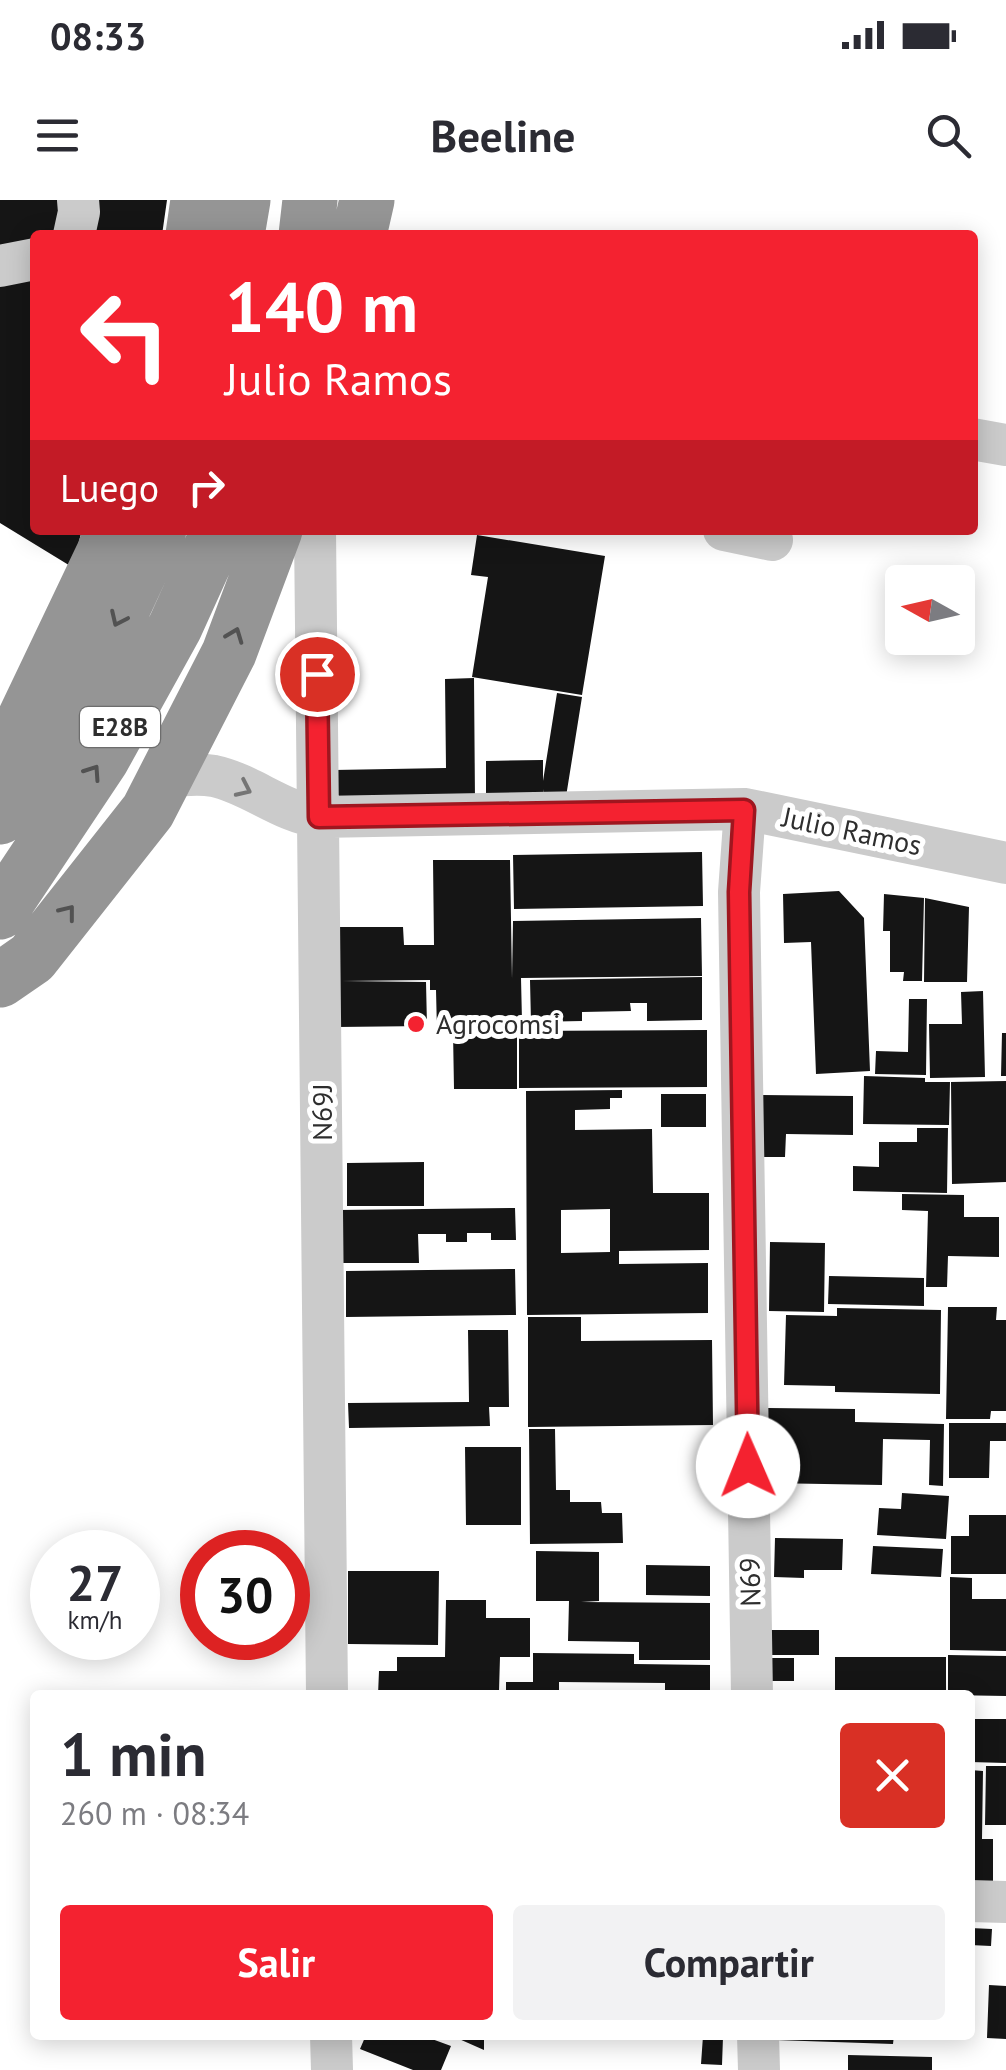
<!DOCTYPE html>
<html lang="es">
<head>
<meta charset="utf-8">
<style>
  :root { --surface:#fff; --page:#f2f2f3; --text:#2b2b33; --muted:#7c7c81; --accent:#f42230 }
  body { margin:0; font-family:"PT Sans",sans-serif; background:var(--page); color:var(--text); height:100vh; display:flex; flex-direction:column; font-size:38px; white-space:nowrap }
  * { box-sizing:border-box; margin:0 }
  p { font-size:32px; color:var(--muted) }
  .icon { flex:none; width:55px; height:55px; fill:none; stroke:currentColor; stroke-width:2; stroke-linecap:round; stroke-linejoin:round }
  .map { position:relative; flex:1; overflow:hidden }
  .panel { position:absolute; left:30px; top:1490px; width:945px; height:350px; display:flex; flex-direction:column; background:var(--surface); border-radius:10px; box-shadow:0 5px 25px #0003 }
  .panel>* { flex:none }
  .hud { position:absolute; left:30px; top:30px; width:948px; height:305px; border-radius:10px; box-shadow:0 5px 25px #0003; background:#f42230; color:#fff; overflow:hidden }
  .needle { width:65px; rotate:278deg }
  .controls { position:absolute; left:885px; top:365px; display:grid; gap:20px }
  .controls a { display:grid; place-items:center; width:90px; height:90px; border-radius:10px; background:var(--surface); box-shadow:0 5px 25px #0003; font-size:50px }
  .speed { position:absolute; left:30px; top:1330px; display:flex; gap:20px; font-size:50px; font-weight:700; text-align:center }
  .speed>* { display:grid; place-content:center; width:130px; height:130px; border-radius:50%; background:var(--surface); box-shadow:0 5px 25px #0003; line-height:1 }
  .speed small { font-size:25px; font-weight:400 }
  .speed .limit { border:15px solid #d22; background:#fff; color:#111 }
  .pin { position:absolute; display:grid; place-items:center; width:85px; height:85px; color:#fff; margin:-42px; border:5px solid #fff; border-radius:50%; box-shadow:0 2px 10px #0007 }
  .me { position:absolute; width:110px; margin:-55px; rotate:359deg; stroke-linejoin:round; filter:drop-shadow(0 0 8px #0008) }
  .turn { display:flex; align-items:center; gap:35px; height:210px; padding:0 30px; font-size:45px }
  .turn .icon { width:130px; height:130px; stroke-width:2.5 }
  .turn b { display:block; font-size:70px; line-height:85px }
  .then { display:flex; align-items:center; height:95px; padding:0 30px; background:#0003; gap:20px; font-size:38px }
  .round { display:grid; place-items:center; flex:none; width:105px; height:105px; border-radius:10px; background:var(--page) }
  .headline { display:flex; align-items:center; justify-content:space-between; height:170px; padding:0 30px }
  h1 { font-size:60px; font-weight:700; line-height:75px }
  .primary-button { display:flex; gap:20px; margin-top:auto; padding:20px 30px }
  .primary-button a { flex:1; height:115px; border-radius:10px; background:var(--accent); color:#fff; font-size:40px; font-weight:700; line-height:115px; text-align:center }
  .primary-button a+a { background:var(--page); color:var(--text) }
  .status { display:flex; justify-content:space-between; align-items:center; height:70px; padding:0 50px; background:var(--surface); direction:ltr }
  .status svg { height:28px; fill:currentColor }
  header { display:flex; justify-content:space-between; align-items:center; height:130px; padding:0 30px; background:var(--surface); font-size:45px; font-weight:700 }
  .map>svg:first-child { display:block }
</style>
</head>
<body>
<div class="status"><b>08:33</b><svg viewBox="0 0 49 12"><path d="M0 12V9h3v3zM5 12V6h3v6zM10 12V3h3v9zM15 12V0h3v12zM26 1h20v11H26zM47 4h2v5h-2z"/></svg></div>
<header><svg class="icon" aria-label="menu" viewBox="0 0 24 24"><path d="M4 6h16M4 12h16M4 18h16"/></svg>Beeline<svg class="icon" aria-label="search" viewBox="0 0 24 24"><circle cx="10" cy="10" r="6"/><path d="M15 15l6 6"/></svg></header>
<div class="map">
<svg width="1006" height="1870" viewBox="0 0 1006 1870">
  <rect width="100%" height="100%" fill="#fff"/>
  <path fill="#151515" fill-rule="evenodd" d="M 0,0 L 167,0 L 162,35 L 35,35 L 35,330 L 82,330 L 72,367 L 0,323 Z
    M 477,335 L 605,356 L 582,495 L 472,477 L 488,377 L 471,375 Z
    M 474,478 L 475,601 L 335,604 L 334,570 L 446,568 L 445,479 Z
    M 557,493 L 582,497 L 565,603 L 544,600 L 543,589 L 543,607 L 486,607 L 486,561 L 543,560 L 543,581 Z
    M 702,652 L 703,706 L 514,709 L 513,655 Z
    M 433,660 L 510,660 L 512,779 L 513,721 L 701,718 L 702,776 L 521,778 L 522,821 L 517,821 L 517,829 L 437,831 L 436,790 L 430,790 L 430,780 L 342,781 L 426,782 L 427,826 L 337,827 L 336,727 L 403,727 L 404,745 L 434,745 Z
    M 839,691 L 864,718 L 870,871 L 816,874 L 811,742 L 784,743 L 783,694 Z
    M 884,694 L 924,698 L 922,781 L 903,781 L 904,772 L 890,772 L 890,731 L 883,731 Z
    M 925,698 L 969,707 L 967,782 L 924,782 Z
    M 702,777 L 702,820 L 647,821 L 647,803 L 630,803 L 631,811 L 582,812 L 582,821 L 531,822 L 530,780 Z
    M 983,791 L 985,877 L 930,878 L 929,824 L 962,824 L 961,792 Z
    M 909,799 L 927,799 L 926,875 L 875,874 L 876,851 L 908,852 Z
    M 707,830 L 707,887 L 519,888 L 519,831 Z
    M 517,831 L 517,889 L 454,889 L 453,832 Z
    M 1002,833 L 1006,833 L 1006,876 L 1001,876 Z
    M 864,876 L 925,878 L 925,882 L 950,882 L 949,925 L 863,924 Z
    M 1006,881 L 1006,982 L 952,984 L 951,882 Z
    M 622,890 L 622,898 L 610,898 L 610,909 L 575,910 L 575,930 L 652,929 L 653,993 L 709,993 L 709,1050 L 619,1051 L 619,1064 L 708,1063 L 708,1113 L 527,1115 L 526,891 ZM 610,1009 L 610,1052 L 561,1053 L 561,1010 Z
    M 661,894 L 706,894 L 706,927 L 661,927 Z
    M 758,895 L 853,896 L 853,935 L 786,934 L 785,957 L 757,957 Z
    M 917,928 L 948,928 L 947,993 L 853,991 L 853,966 L 879,967 L 879,942 L 917,942 Z
    M 424,962 L 424,1006 L 347,1006 L 347,963 Z
    M 902,994 L 964,995 L 964,1017 L 999,1017 L 999,1057 L 948,1056 L 947,1087 L 926,1087 L 928,1011 L 902,1010 Z
    M 515,1008 L 516,1040 L 491,1040 L 491,1033 L 467,1033 L 467,1042 L 446,1042 L 446,1034 L 418,1034 L 419,1063 L 339,1063 L 338,1010 Z
    M 770,1042 L 825,1043 L 824,1112 L 769,1111 Z
    M 515,1069 L 516,1115 L 346,1117 L 346,1071 Z
    M 829,1076 L 924,1078 L 924,1106 L 828,1104 Z
    M 948,1107 L 997,1107 L 996,1120 L 1006,1120 L 1006,1211 L 991,1211 L 990,1219 L 946,1219 Z
    M 837,1108 L 941,1110 L 940,1194 L 835,1192 L 835,1186 L 784,1185 L 786,1115 L 837,1116 Z
    M 528,1117 L 581,1117 L 581,1141 L 712,1140 L 713,1225 L 528,1227 Z
    M 468,1130 L 508,1130 L 509,1207 L 489,1207 L 490,1226 L 349,1228 L 348,1203 L 469,1202 Z
    M 768,1208 L 855,1209 L 855,1222 L 944,1224 L 943,1286 L 929,1285 L 930,1240 L 883,1239 L 882,1285 L 767,1283 Z
    M 949,1223 L 1006,1223 L 1006,1241 L 990,1241 L 989,1278 L 949,1278 Z
    M 529,1229 L 555,1229 L 556,1290 L 570,1290 L 570,1302 L 601,1302 L 602,1313 L 622,1313 L 623,1343 L 530,1344 Z
    M 465,1247 L 521,1247 L 521,1325 L 466,1325 Z
    M 902,1293 L 949,1296 L 946,1339 L 877,1335 L 879,1308 L 901,1309 Z
    M 969,1315 L 1006,1315 L 1006,1374 L 951,1374 L 951,1336 L 969,1336 Z
    M 775,1338 L 843,1339 L 842,1370 L 804,1370 L 804,1378 L 774,1377 Z
    M 873,1346 L 943,1349 L 941,1377 L 871,1374 Z
    M 536,1351 L 599,1352 L 599,1401 L 581,1402 L 710,1403 L 710,1460 L 639,1460 L 639,1442 L 568,1441 L 569,1401 L 536,1401 Z
    M 646,1365 L 710,1366 L 710,1396 L 646,1395 Z
    M 348,1371 L 439,1371 L 438,1445 L 348,1444 Z
    M 950,1377 L 972,1378 L 972,1399 L 1006,1399 L 1006,1451 L 950,1450 Z
    M 446,1400 L 486,1400 L 486,1418 L 530,1418 L 530,1457 L 500,1457 L 499,1491 L 438,1491 L 438,1495 L 378,1495 L 379,1471 L 397,1471 L 397,1457 L 445,1457 Z
    M 768,1430 L 819,1430 L 819,1455 L 768,1455 Z
    M 533,1453 L 634,1454 L 634,1464 L 710,1465 L 710,1495 L 665,1495 L 665,1483 L 559,1482 L 559,1495 L 506,1495 L 506,1482 L 533,1482 Z
    M 948,1455 L 1006,1456 L 1006,1496 L 948,1495 Z
    M 835,1457 L 946,1457 L 946,1495 L 835,1495 Z
    M 770,1458 L 794,1458 L 794,1481 L 770,1481 Z
    M 970,1519 L 1006,1519 L 1006,1563 L 970,1562 Z
    M 986,1566 L 1006,1566 L 1006,1625 L 985,1625 Z
    M 970,1570 L 983,1571 L 982,1639 L 993,1639 L 993,1685 L 970,1685 Z
    M 970,1728 L 992,1729 L 991,1746 L 970,1745 Z
    M 989,1785 L 1006,1786 L 1006,1839 L 987,1838 Z
    M 366,1835 L 421,1835 L 451,1846 L 441,1870 L 413,1870 L 360,1849 Z
    M 450,1835 L 484,1835 L 484,1850 Z
    M 776,1835 L 894,1835 L 893,1844 L 775,1840 Z
    M 703,1836 L 723,1837 L 722,1865 L 701,1864 Z
    M 848,1855 L 932,1857 L 932,1870 L 848,1870 Z"/>
  <g fill="none" stroke-linecap="round" stroke-linejoin="round">
    <path stroke="#cbcbcb" stroke-width="42" d="M 74,35 L 79,12 L 78,0
      M 0,66 L 35,59
      M 972,239 L 1006,245
      M 315,330 L 327,1495
      M 724,330 L 772,340
      M 165,577 C 181,575 198,573 214,576 C 251,584 281,612 319,617 L 745,609 L 1006,663
      M 745,609 L 739,692 L 752,1495
      M 970,1701 L 1006,1702
      M 331,1835 L 332,1870
      M 758,1835 L 759,1870"/>
    <path stroke="#959595" stroke-width="55" d="M 193,35 L 198,0
      M 237,35 L 243,0
      M 306,35 L 310,0
      M 359,35 L 367,0
      M 0,570 L 104,352 L 112,330
      M 0,617 L 33,579 L 92,475 L 159,330
      M 0,712 L 102,559 L 175,427 L 219,330
      M 0,780 L 32,758 L 148,611 L 229,453 L 275,330"/>
  </g>
  <defs><path id="oneway-chevron" d="M-2-3.5L2.5 0L-2 3.5" fill="none" stroke-width="1.6" stroke-linecap="round" stroke-linejoin="round" transform="scale(2.5)"/></defs>
  <g stroke="#525252">
    <use href="#oneway-chevron" transform="translate(118 419) rotate(115)"/>
    <use href="#oneway-chevron" transform="translate(235 435) rotate(-69)"/>
    <use href="#oneway-chevron" transform="translate(93 572) rotate(-56)"/>
    <use href="#oneway-chevron" transform="translate(68 712) rotate(-52)"/>
  </g>
  <use stroke="#757575" href="#oneway-chevron" transform="translate(244 589) rotate(25)"/>
  <g fill="none" stroke-linecap="round" stroke-linejoin="round">
    <defs>
      <path id="route" d="M 317,474 L 319,617 L 744,610 L 739,692 L 748,1266"/>
    </defs>
    <use href="#route" stroke="#9f161f" stroke-width="25"/>
    <use href="#route" stroke="#f42230" stroke-width="18"/>
  </g>
  <circle fill="#f42230" stroke="#fff" stroke-width="4" cx="416" cy="824" r="10"/>
  <g text-anchor="middle" stroke-width="10" stroke-linejoin="round" paint-order="stroke">
    <rect fill="#fff" stroke="#6d6d6d" stroke-width="2.5" x="80" y="507" width="80" height="40" rx="8"/>
    <g font-size="25" font-weight="bold" fill="#2e2e2e">
      <text x="120" y="536">E28B</text>
    </g>
    <g font-size="28" fill="#2e2e2e" stroke="#fff">
      <text transform="translate(852 631) rotate(12)" y="10">Julio Ramos</text>
      <text transform="translate(322 912) rotate(-90)" y="10">N69J</text>
      <text transform="translate(750 1382) rotate(-91)" y="10">N69</text>
    </g>
    <g font-size="28" fill="#2e2e2e" stroke="#fff" text-anchor="start">
      <text x="436" y="834">Agrocomsi</text>
    </g>
  </g>
</svg>
<div class="controls">
<a><svg class="needle" viewBox="-14 -14 28 28"><path d="M0-13l5 13h-10z" fill="#e53935"/><path d="M0 13l5-13h-10z" fill="#7c7c81"/></svg></a>
</div>
<div class="speed"><div>27<small>km/h</small></div><div class="limit">30</div></div>
<div class="pin" style="left:317px;top:474px;background:#d93025"><svg class="icon" aria-label="arrive" viewBox="0 0 24 24"><path d="M6 21V4h12l-3 4 3 4H6"/></svg></div>
<svg class="me" style="left:748px;top:1266px" viewBox="-20 -20 40 40"><circle r="19" fill="#fff"/><path d="M0-13L10 11 0 6-10 11z" fill="#f42230"/></svg>
<div class="hud">
<div class="turn"><svg class="icon" aria-label="left" viewBox="0 0 24 24"><path d="M17 20v-9H6M10 6l-5 5 5 5"/></svg><div><b>140 m</b>Julio Ramos</div></div>
<div class="then">Luego<svg class="icon" aria-label="right" viewBox="0 0 24 24"><path d="M7 20v-9h11M14 6l5 5-5 5"/></svg></div>
</div>
<section class="panel">
<div class="headline"><div><h1>1 min</h1><p>260 m · 08:34</p></div><a class="round" style="background:#d93025;color:#fff"><svg class="icon" aria-label="close" viewBox="0 0 24 24"><path d="M6 6l12 12M18 6L6 18"/></svg></a></div>
<div class="primary-button"><a>Salir</a><a>Compartir</a></div>
</section>
</div>
</body>
</html>
